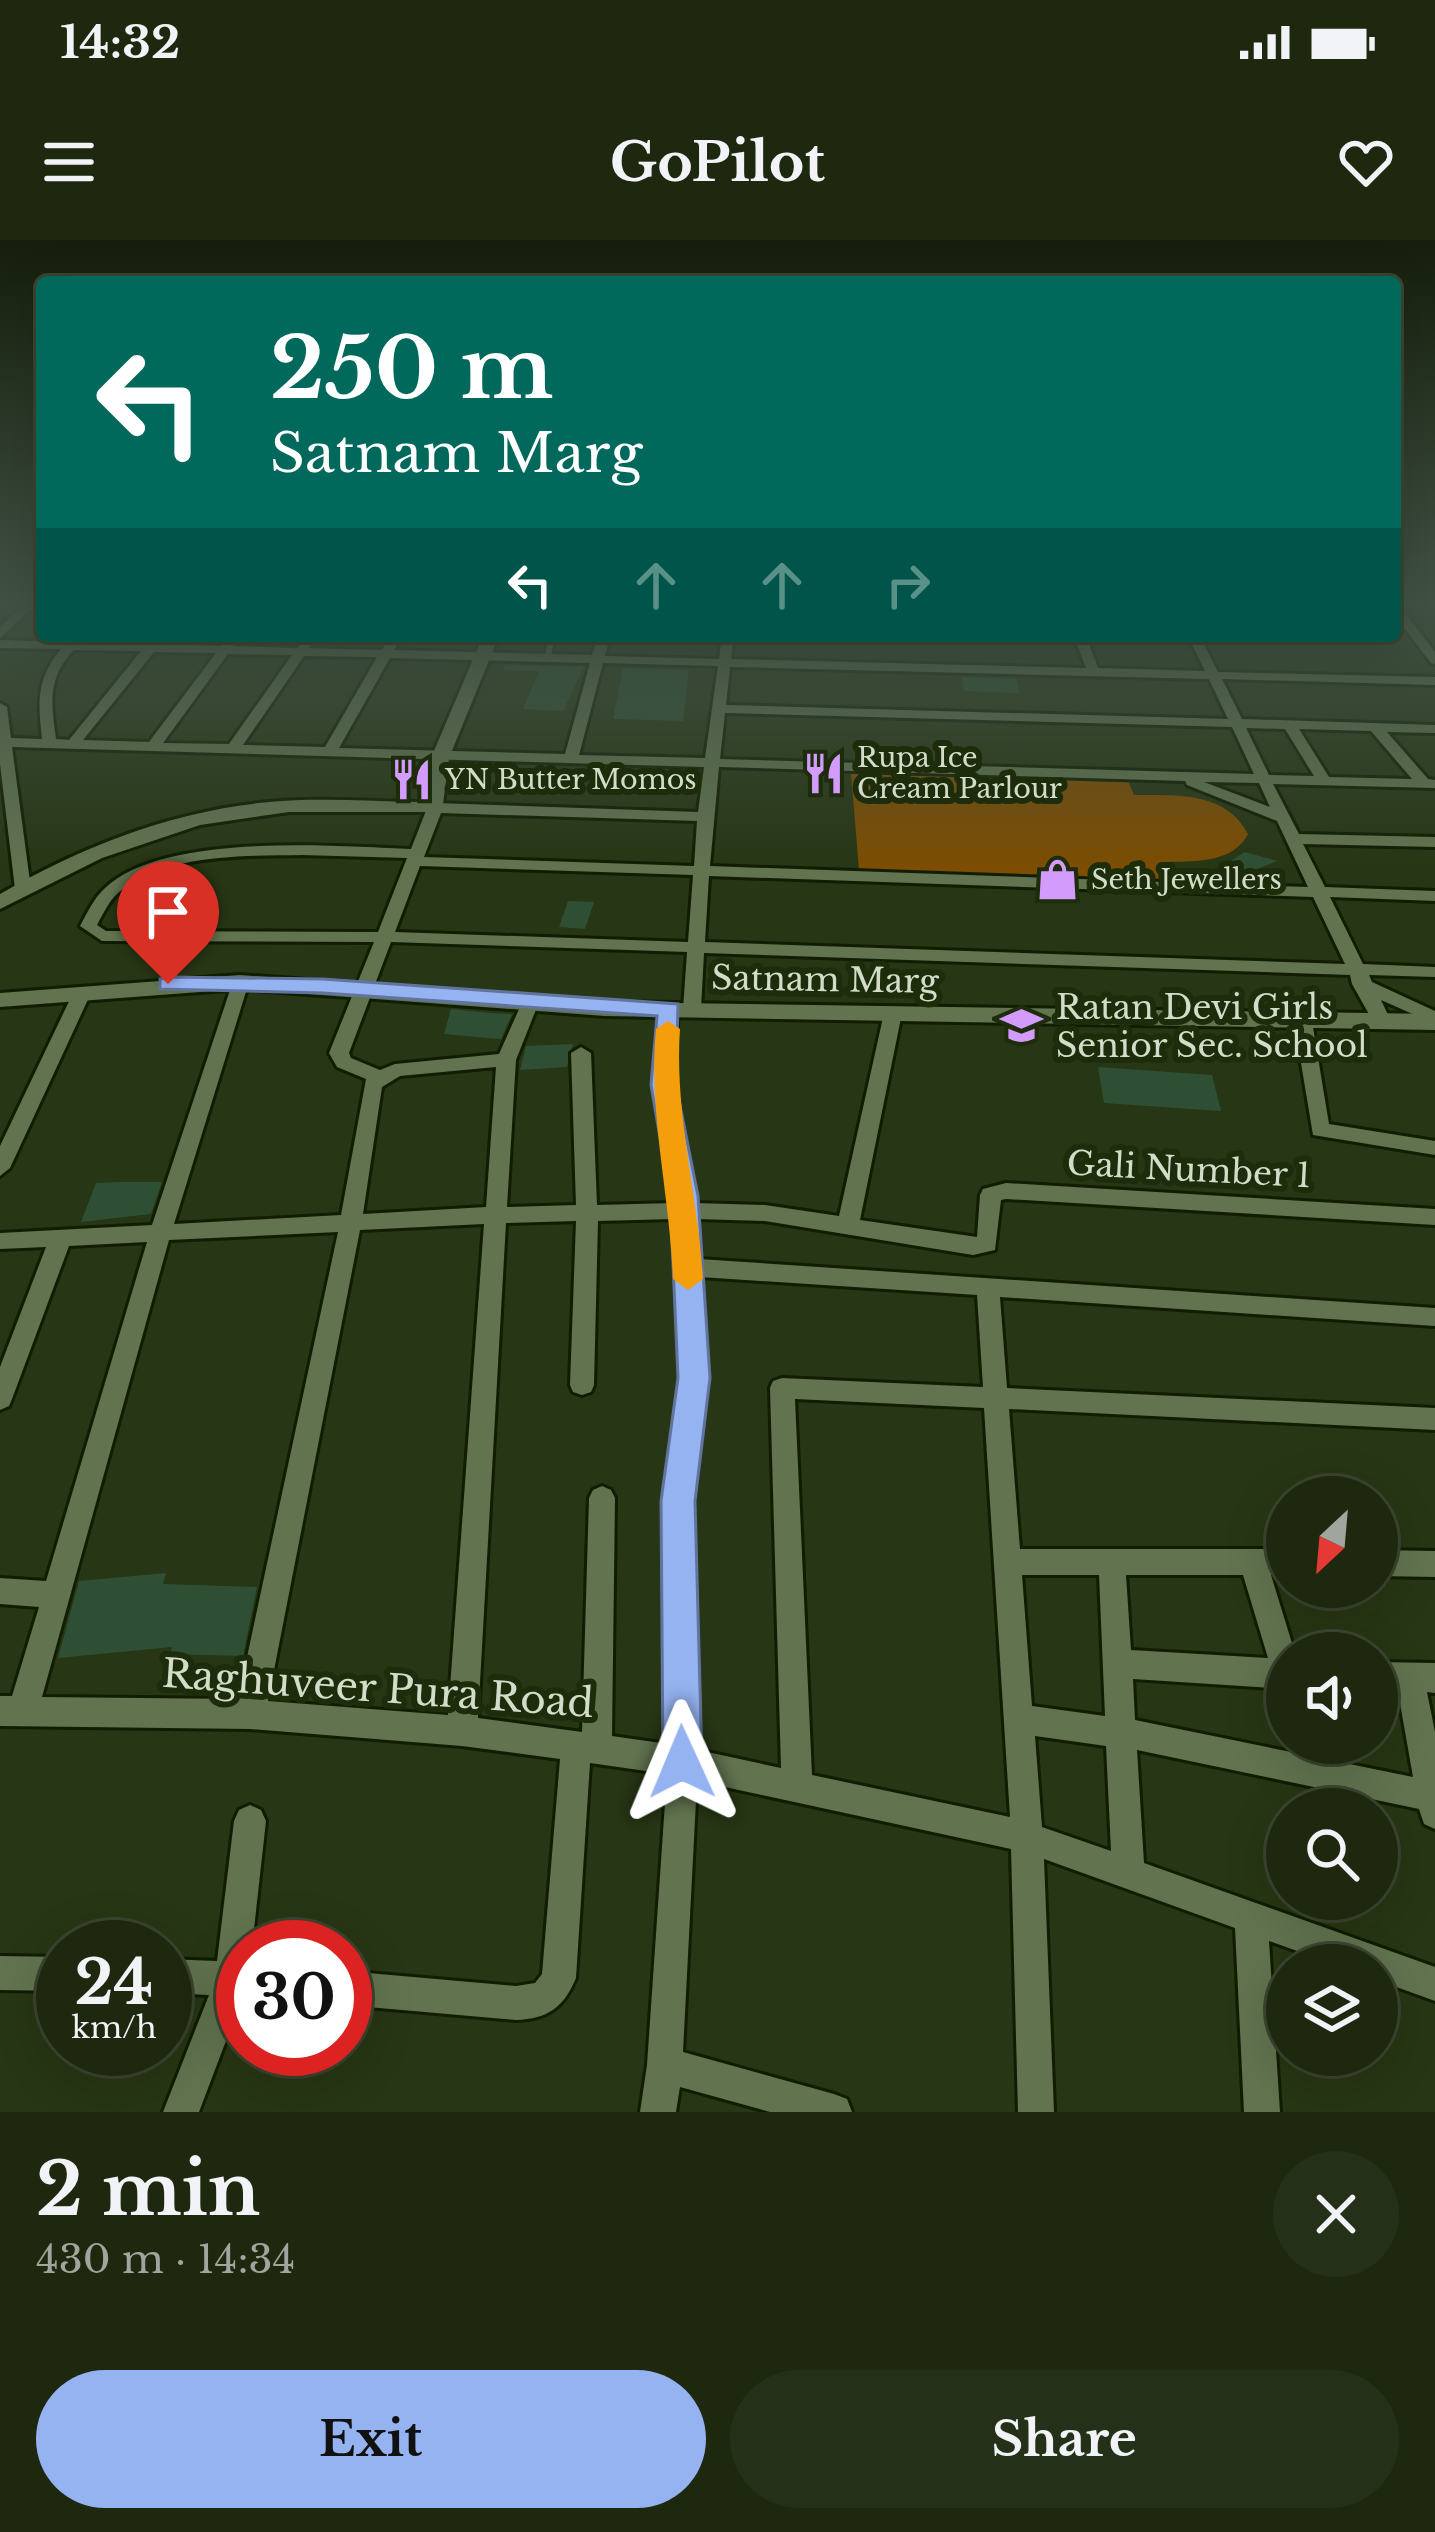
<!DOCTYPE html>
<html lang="en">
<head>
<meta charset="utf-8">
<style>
  :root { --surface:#1d280f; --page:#253018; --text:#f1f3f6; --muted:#a0a69e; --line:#3b442f; --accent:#95b2f1 }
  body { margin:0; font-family:"Libre Baskerville",serif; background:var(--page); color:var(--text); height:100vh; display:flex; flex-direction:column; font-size:45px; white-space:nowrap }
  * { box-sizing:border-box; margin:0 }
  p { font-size:39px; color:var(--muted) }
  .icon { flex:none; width:66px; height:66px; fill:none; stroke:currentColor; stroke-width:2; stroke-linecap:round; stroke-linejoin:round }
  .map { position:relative; height:1872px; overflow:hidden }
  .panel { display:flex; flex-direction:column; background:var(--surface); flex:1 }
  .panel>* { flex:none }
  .hud { position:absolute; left:36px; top:36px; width:1365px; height:366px; border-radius:12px; box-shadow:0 12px 48px #0002,0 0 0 3px var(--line); background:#00695c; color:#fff; overflow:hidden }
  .needle { width:78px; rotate:206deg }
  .tools { position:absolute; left:1266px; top:1236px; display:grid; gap:24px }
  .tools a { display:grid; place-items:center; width:132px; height:132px; border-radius:50%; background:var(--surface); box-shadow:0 12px 48px #0002,0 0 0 3px var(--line); font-size:60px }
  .speed { position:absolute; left:36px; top:1680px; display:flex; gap:24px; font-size:60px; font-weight:700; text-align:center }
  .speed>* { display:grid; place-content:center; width:156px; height:156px; border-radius:50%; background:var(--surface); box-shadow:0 12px 48px #0002,0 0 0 3px var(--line); line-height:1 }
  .speed small { font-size:30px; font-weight:400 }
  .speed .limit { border:18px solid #d22; background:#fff; color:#111 }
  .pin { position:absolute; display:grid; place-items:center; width:102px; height:102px; color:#fff; margin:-123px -51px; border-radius:50% 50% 50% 0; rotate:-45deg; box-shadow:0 0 12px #0007 }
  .pin .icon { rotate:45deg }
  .me { position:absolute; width:132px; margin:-66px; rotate:359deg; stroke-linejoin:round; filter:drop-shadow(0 0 9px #0008) }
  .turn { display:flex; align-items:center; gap:42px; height:252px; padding:0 36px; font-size:54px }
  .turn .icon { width:156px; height:156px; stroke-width:2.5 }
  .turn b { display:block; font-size:84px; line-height:102px }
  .lanes { display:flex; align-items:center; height:114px; padding:0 36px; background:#0003; justify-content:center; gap:60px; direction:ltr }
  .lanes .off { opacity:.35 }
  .round { display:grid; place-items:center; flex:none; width:126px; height:126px; border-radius:63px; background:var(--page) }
  .head { display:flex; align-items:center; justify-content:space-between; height:204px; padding:0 36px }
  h1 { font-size:72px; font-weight:800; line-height:90px }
  .cta { display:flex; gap:24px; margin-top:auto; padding:24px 36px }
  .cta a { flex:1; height:138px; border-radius:72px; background:var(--accent); color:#111; font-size:48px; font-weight:800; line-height:138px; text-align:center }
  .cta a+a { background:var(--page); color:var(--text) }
  .status { display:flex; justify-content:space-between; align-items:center; height:84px; padding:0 60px; background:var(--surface); direction:ltr }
  .status svg { height:33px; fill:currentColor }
  header { display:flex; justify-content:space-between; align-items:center; height:156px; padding:0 36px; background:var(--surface); font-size:54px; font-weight:800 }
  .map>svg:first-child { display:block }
</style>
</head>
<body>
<div class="status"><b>14:32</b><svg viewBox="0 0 49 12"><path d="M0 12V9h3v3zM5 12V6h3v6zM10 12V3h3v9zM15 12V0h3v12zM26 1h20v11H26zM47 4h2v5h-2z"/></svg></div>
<header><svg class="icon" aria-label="menu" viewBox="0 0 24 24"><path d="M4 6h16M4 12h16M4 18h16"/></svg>GoPilot<svg class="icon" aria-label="heart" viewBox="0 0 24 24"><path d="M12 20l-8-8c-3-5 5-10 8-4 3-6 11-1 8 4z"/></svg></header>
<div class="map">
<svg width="1435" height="1872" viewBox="0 0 1435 1872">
  <rect width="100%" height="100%" fill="#273614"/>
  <path fill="#7c4d03" d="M 851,533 L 1128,541 L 1134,555 C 1176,555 1226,551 1248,594 C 1233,623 1197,621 1168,622 L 1173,641 L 859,630 Z"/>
  <path fill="#2f4f35" d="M 505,425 L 584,427 L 563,471 L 523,469 L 539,431 L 503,430 Z
    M 623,428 L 689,430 L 683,481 L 613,479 Z
    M 962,437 L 1016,439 L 1019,453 L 964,451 Z
    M 1245,612 L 1277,621 L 1242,635 L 1207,635 Z
    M 568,661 L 594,662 L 585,689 L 559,687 Z
    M 451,769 L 491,773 L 512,774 L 501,799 L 487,798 L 444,794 Z
    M 573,804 L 567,827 L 520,830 L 526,806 Z
    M 1098,827 L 1212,835 L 1221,871 L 1104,863 Z
    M 120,942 L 162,942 L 151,974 L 81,982 L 96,943 Z
    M 166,1333 L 163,1344 L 257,1347 L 243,1416 L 170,1414 L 172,1407 L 58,1418 L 79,1341 Z"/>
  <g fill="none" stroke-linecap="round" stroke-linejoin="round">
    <defs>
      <path id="lane" d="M 548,416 L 552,396"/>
      <path id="street" d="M 23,365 L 36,365 L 0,398 L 0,387 Z
        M 1395,365 L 1399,365 L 1435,412 L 1435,424 L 1431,423 L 1395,376 Z
        M 390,396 L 402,396 L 394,410 L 592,415 L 598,396 L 610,396 L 605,416 L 719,419 L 722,396 L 734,396 L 731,419 L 1086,428 L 1074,396 L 1086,396 L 1098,428 L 1205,431 L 1188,396 L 1200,396 L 1218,432 L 1435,437 L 1435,445 L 1222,439 L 1242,479 L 1435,485 L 1435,493 L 1387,492 L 1428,539 L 1435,540 L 1435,548 L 1273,544 L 1299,594 L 1435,597 L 1435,607 L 1303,604 L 1325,647 L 1435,651 L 1435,661 L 1330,657 L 1363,724 L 1435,727 L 1435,737 L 1369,735 L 1372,742 L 1435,771 L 1435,784 L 1381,760 L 1391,781 L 1389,785 L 1375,785 L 1352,744 L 1350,735 L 704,713 L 701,769 L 692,775 L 683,769 L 687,712 L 391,702 L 349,813 L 351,818 L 380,830 L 395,824 L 499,814 L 524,758 L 536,758 L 539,762 L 516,820 L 507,967 L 576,965 L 571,813 L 581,807 L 591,813 L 597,965 L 674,963 L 653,845 L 660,769 L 669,763 L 678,769 L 673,845 L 695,963 L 765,965 L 839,976 L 884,773 L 893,767 L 902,773 L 860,980 L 977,997 L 980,955 L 983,949 L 1006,943 L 1435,969 L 1435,985 L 1006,959 L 1001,960 L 995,1010 L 973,1015 L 765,981 L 696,979 L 699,1019 L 1435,1068 L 1435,1086 L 1000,1057 L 1007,1148 L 1435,1168 L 1435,1190 L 1009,1169 L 1020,1309 L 1287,1309 L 1287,1335 L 1271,1335 L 1295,1413 L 1287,1413 L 1287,1449 L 1133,1439 L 1135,1480 L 1413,1537 L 1398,1452 L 1377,1452 L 1377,1422 L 1435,1423 L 1435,1453 L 1427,1452 L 1435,1492 L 1435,1589 L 1424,1584 L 1419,1569 L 1137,1510 L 1144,1623 L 1435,1727 L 1435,1761 L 1377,1740 L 1377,1725 L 1336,1725 L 1269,1701 L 1280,1872 L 1244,1872 L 1235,1688 L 1044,1619 L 1054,1872 L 1018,1872 L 1011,1609 L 697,1541 L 683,1812 L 834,1854 L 847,1859 L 852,1872 L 770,1872 L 680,1847 L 676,1872 L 640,1872 L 647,1825 L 667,1534 L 590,1523 L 576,1738 C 564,1767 548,1779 516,1780 L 345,1765 L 345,1731 L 516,1746 L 535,1743 L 542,1734 L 560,1519 L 462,1506 L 250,1489 L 0,1486 L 0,1456 L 12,1456 L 39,1367 L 0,1364 L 0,1338 L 46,1341 L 147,1002 L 69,1006 L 12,1159 L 9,1166 L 0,1170 L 0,1127 L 46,1007 L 0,1009 L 0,993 L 152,985 L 234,738 L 240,736 L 249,742 L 174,984 L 341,975 L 366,839 L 337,827 L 329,813 L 374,702 L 102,701 L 80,686 C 87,673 94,658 105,648 C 164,592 334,606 411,609 L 427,568 L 435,563 L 698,572 L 704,527 L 12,507 L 31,649 L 23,654 L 15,649 L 0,524 L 0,463 L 7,467 L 11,498 L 42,499 C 38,462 36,439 61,409 L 0,408 L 0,400 L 68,402 L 76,397 L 81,402 L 147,404 L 156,397 L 162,401 L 160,404 L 221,406 L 231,397 L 237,401 L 233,406 L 297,408 L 308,397 L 314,401 L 309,408 L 382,410 ZM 74,410 L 141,411 L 69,500 L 56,499 C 51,463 47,438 74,410 ZM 154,412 L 216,413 L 149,502 L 83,500 ZM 228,414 L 292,415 L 229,504 L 163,503 ZM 304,416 L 377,417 L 325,507 L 243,505 ZM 390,418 L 590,423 L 565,514 L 339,508 ZM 603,423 L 718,426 L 705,518 L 579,515 ZM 730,427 L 1209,439 L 1228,479 L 726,465 ZM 725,473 L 1232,487 L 1254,534 L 720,519 ZM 1246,488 L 1285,489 L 1314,536 L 1269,535 ZM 1299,489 L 1371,491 L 1412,539 L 1329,537 ZM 719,527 L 1185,541 L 1187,545 L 1277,581 L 1308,647 L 710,626 ZM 1204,542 L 1259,543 L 1270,567 ZM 441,573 L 697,581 L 694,626 L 424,617 ZM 302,615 L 407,618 L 378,692 L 106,691 L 97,685 C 103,674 109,661 118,653 C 165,613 245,616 302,615 ZM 420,626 L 693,635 L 688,702 L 395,692 ZM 709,636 L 1313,657 L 1345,724 L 705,702 ZM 496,827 L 486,967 L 363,974 L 382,847 L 400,836 ZM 674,979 L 682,1138 L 665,1261 L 668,1504 L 612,1496 L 615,1258 L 611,1250 L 602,1246 L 593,1250 L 589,1258 L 582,1492 L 478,1478 L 506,983 L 576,981 L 570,1145 L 573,1152 L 582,1155 L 591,1152 L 594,1145 L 598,981 ZM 484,984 L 448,1475 L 268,1461 L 360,990 ZM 338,992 L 238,1459 L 42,1457 L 169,1000 ZM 700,1037 L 977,1055 L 983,1147 L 782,1138 L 773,1141 L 770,1148 L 781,1528 L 698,1510 L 691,1261 L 706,1138 ZM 795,1159 L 984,1168 L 1010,1577 L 812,1535 ZM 1022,1335 L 1099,1335 L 1105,1476 L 1032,1466 ZM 1126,1335 L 1243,1335 L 1268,1418 L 1131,1410 ZM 1035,1496 L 1106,1506 L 1111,1611 L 1042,1587 Z
        M 852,396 L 964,396 L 965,398 L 959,402 L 858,400 Z
        M 82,747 L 91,753 L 10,928 L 0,936 L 0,906 L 73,753 Z
        M 1303,775 L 1312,781 L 1329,884 L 1435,901 L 1435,915 L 1313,895 L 1294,781 Z
        M 1377,1310 L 1435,1311 L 1435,1337 L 1377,1336 Z
        M 250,1565 L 261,1570 L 266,1581 L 252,1707 L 243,1707 L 243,1756 L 199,1872 L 163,1872 L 209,1755 L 165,1753 L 165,1719 L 217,1721 L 234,1581 L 239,1570 Z
        M 0,1716 L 63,1717 L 63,1751 L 0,1750 Z"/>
      <path id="secondary" d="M 483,396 L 499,396 L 449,518 L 442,572 L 289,572 L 200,585 L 102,618 L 0,669 L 0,654 C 82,606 173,571 269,562 C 321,557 374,562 426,562 L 431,518 Z
        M 240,735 L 605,762 L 1435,774 L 1435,790 L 605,776 L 240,749 L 0,767 L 0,753 Z"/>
    </defs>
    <use href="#lane" stroke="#101d00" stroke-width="10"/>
    <use href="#street" stroke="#101d00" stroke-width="6"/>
    <use href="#secondary" stroke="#101d00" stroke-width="6"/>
    <use href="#lane" stroke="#61734f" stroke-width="6"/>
    <use href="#street" fill="#61734f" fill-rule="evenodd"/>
    <use href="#secondary" fill="#61734f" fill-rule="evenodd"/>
  </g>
  <linearGradient id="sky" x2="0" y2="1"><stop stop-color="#151e0b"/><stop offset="0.58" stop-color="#415245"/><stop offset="1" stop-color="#415245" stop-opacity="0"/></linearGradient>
  <rect width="1435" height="627" fill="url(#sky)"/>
  <path fill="#95b2f1" stroke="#61749d" stroke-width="3" d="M 168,737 L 323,739 L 678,764 L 676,845 L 698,956 L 710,1138 L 695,1261 L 702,1522 L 697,1537 L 682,1542 L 668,1537 L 663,1522 L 661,1261 L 678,1138 L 670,956 L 651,845 L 657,776 L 323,753 L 160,749 L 160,739 Z"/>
  <path fill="#f59e0b" d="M 668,781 L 680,789 C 674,873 698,955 703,1039 L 688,1050 L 673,1039 C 670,955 648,872 656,789 Z"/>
  <defs>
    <symbol id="restaurant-bare" viewBox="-9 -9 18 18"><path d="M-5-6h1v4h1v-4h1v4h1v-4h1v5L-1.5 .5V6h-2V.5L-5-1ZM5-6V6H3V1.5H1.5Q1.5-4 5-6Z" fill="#d39cfc" stroke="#1d2c0a" stroke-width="2.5" paint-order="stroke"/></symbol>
    <symbol id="shop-bare" viewBox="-9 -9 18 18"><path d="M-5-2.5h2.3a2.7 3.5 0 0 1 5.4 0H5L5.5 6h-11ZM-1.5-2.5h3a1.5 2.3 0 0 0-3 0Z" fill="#d39cfc" stroke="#1d2c0a" stroke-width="2.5" paint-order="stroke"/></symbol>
    <symbol id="school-bare" viewBox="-9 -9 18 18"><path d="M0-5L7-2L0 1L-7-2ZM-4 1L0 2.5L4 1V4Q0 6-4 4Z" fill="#d39cfc" stroke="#1d2c0a" stroke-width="2.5" paint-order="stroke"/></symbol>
  </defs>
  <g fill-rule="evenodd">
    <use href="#restaurant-bare" x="794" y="504" width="59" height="59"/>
    <use href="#restaurant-bare" x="382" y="510" width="59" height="59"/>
    <use href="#shop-bare" x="1028" y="610" width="59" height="59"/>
    <use href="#school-bare" x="992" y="756" width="59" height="59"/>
  </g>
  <g text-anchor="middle" stroke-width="12" stroke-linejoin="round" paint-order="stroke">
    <g font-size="27" fill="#d2dcc8" stroke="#1d2c0a" text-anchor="start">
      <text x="857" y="527">Rupa Ice<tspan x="857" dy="31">Cream Parlour</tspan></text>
      <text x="445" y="549">YN Butter Momos</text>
      <text x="1091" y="649">Seth Jewellers</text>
    </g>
    <g font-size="33" fill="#d2dcc8" stroke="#1d2c0a">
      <text transform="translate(825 739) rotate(1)" y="12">Satnam Marg</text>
      <text transform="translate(1189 929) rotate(3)" y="12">Gali Number 1</text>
    </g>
    <g font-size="33" fill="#d2dcc8" stroke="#1d2c0a" text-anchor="start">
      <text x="1056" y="779">Ratan Devi Girls<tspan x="1056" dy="38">Senior Sec. School</tspan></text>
    </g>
    <g font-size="39" fill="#d2dcc8" stroke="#1d2c0a">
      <text transform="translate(378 1448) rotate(4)" y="14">Raghuveer Pura Road</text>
    </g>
  </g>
</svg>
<div class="tools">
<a><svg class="needle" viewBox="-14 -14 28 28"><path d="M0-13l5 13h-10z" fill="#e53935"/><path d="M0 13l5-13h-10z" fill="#a0a69e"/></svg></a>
<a><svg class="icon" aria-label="sound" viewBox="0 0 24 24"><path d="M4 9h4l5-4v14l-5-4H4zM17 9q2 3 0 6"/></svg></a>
<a><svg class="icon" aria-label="search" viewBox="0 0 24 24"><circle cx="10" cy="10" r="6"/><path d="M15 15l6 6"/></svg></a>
<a><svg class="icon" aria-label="layers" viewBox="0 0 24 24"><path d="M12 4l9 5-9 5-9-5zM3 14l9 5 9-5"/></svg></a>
</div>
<div class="speed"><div>24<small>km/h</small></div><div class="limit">30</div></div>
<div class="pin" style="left:168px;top:744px;background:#d93025"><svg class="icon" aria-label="arrive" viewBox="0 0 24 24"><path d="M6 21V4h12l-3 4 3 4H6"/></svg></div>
<svg class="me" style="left:682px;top:1522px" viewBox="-20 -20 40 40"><path d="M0-17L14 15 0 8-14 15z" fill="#95b2f1" stroke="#fff" stroke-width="4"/></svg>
<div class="hud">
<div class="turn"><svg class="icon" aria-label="left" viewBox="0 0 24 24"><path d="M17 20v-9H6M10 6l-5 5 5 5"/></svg><div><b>250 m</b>Satnam Marg</div></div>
<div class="lanes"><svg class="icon" aria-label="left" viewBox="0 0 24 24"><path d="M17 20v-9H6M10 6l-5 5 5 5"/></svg><svg class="icon off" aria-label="ahead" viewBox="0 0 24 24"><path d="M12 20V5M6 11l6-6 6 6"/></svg><svg class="icon off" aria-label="ahead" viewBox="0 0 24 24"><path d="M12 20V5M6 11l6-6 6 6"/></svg><svg class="icon off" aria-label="right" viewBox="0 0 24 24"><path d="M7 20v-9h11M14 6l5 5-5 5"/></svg></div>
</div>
</div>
<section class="panel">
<div class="head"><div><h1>2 min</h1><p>430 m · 14:34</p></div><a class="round"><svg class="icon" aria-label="close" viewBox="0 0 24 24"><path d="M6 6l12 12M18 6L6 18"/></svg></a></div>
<div class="cta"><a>Exit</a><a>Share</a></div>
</section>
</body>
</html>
